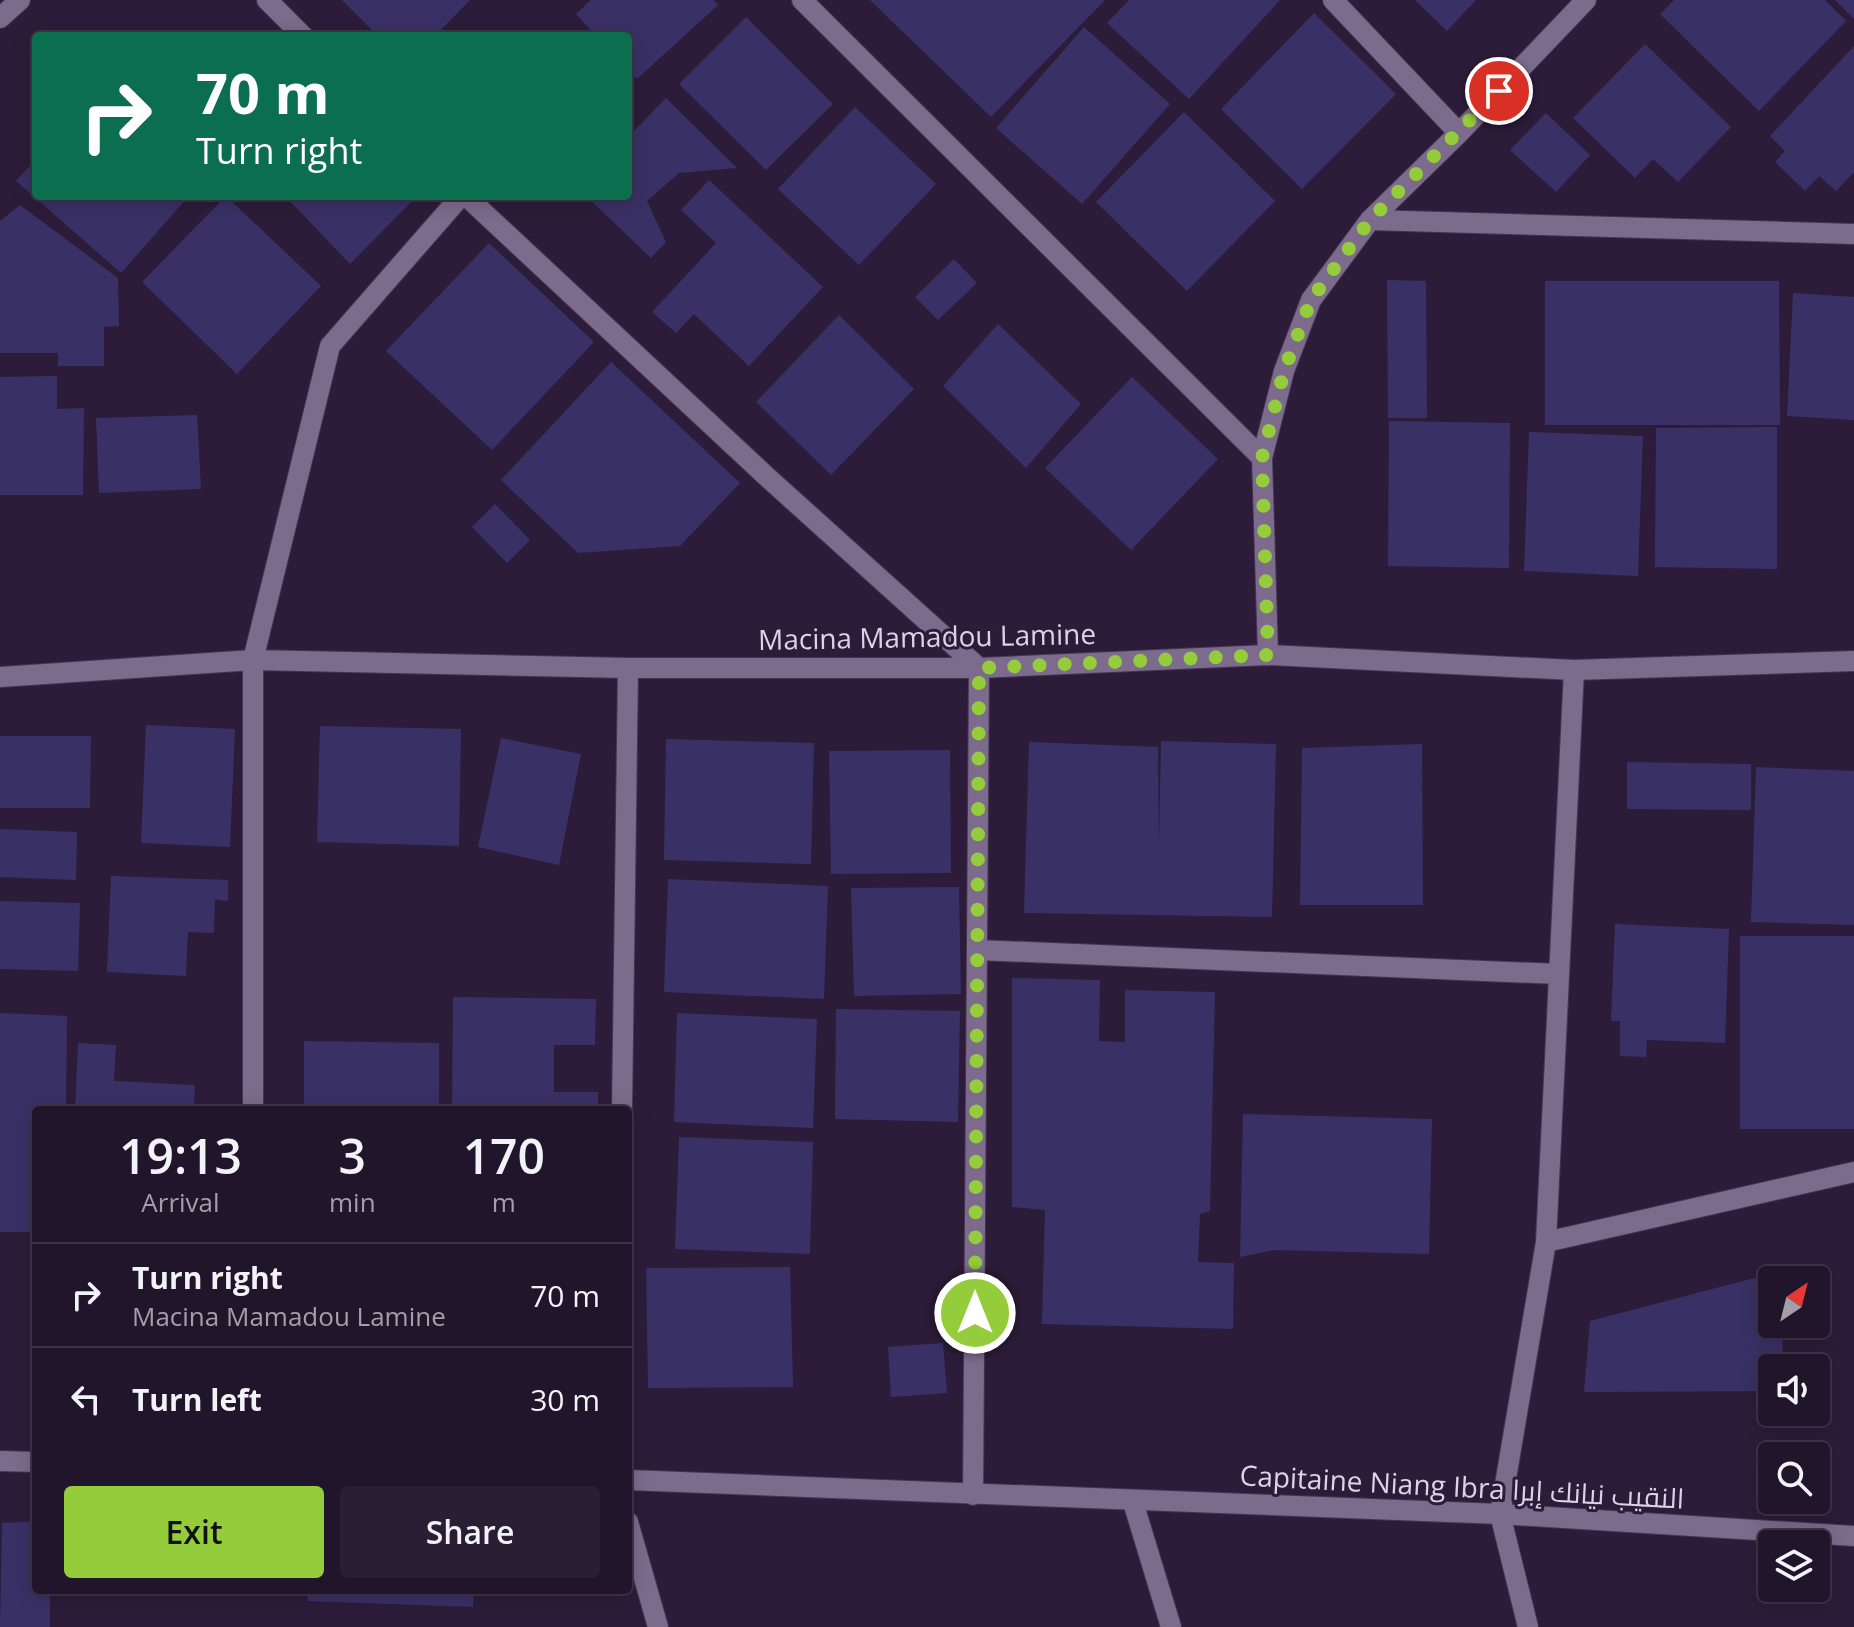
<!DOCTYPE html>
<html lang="en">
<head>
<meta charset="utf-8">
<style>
  :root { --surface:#21152b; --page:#291e33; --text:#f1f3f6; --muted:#a29fa9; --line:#3e3447; --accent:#95cc3b }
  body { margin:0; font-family:"Open Sans",Cairo,sans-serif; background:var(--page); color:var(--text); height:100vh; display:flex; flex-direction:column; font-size:30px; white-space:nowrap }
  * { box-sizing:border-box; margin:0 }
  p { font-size:26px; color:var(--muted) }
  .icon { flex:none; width:44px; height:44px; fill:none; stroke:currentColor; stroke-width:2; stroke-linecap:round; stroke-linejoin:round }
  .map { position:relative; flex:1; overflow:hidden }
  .details { position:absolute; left:32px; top:1106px; width:600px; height:488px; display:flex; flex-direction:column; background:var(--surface); border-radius:8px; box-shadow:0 4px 20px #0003,0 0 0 2px var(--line) }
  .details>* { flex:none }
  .hud { position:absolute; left:32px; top:32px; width:600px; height:168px; border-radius:8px; box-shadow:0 4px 20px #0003,0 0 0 2px var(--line); background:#0b6e4f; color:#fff; overflow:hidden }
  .needle { width:52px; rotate:35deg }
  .tools { position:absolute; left:1758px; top:1266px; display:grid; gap:16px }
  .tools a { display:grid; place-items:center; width:72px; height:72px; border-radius:8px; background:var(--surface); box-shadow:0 4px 20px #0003,0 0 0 2px var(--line); font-size:40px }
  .pin { position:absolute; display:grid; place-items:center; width:68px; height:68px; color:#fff; margin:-34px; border:4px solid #fff; border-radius:50%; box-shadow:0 2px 8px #0007 }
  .me { position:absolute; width:88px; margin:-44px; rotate:0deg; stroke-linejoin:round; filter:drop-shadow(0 0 6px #0008) }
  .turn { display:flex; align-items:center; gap:28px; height:168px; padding:0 32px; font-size:36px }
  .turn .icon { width:104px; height:104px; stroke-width:2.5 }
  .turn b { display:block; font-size:56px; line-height:68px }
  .eta { display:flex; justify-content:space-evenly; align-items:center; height:136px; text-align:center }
  .eta b { font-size:48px; font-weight:600; line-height:56px }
  .primary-button { display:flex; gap:16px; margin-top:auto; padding:16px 32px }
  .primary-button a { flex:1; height:92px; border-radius:8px; background:var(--accent); color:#111; font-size:32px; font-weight:600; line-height:92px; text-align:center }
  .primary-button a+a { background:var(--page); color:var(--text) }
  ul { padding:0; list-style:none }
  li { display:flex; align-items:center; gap:24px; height:104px; padding:0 32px; border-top:2px solid var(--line) }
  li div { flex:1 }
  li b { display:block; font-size:30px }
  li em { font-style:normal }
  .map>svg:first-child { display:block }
</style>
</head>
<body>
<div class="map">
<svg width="1854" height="1627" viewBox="0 0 1854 1627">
  <rect width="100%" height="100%" fill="#2c1c39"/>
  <path fill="#393165" d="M 342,0 L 470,0 L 435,36 L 378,36 Z
    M 591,0 L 713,0 L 718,5 L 637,79 L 628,70 L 628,36 L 596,36 L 576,14 Z
    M 870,0 L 1105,0 L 991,117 Z
    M 1129,0 L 1280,0 L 1189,99 L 1107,23 Z
    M 1415,0 L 1476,0 L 1447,31 Z
    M 1674,0 L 1825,0 L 1846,21 L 1759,111 L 1660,14 Z
    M 1835,0 L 1854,0 L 1854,19 Z
    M 1314,13 L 1396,94 L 1302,189 L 1221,109 Z
    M 746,17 L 833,104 L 766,170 L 679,84 Z
    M 1084,27 L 1170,104 L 1082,204 L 996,128 Z
    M 1645,44 L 1731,127 L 1678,182 L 1653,159 L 1635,178 L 1573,118 Z
    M 1854,46 L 1854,172 L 1836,191 L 1819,176 L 1805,191 L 1775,162 L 1785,151 L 1770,136 Z
    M 666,98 L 737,168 L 679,173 L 647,201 L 666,242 L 651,258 L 586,196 L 628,196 L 628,137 Z
    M 855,107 L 936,184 L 859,265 L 778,189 Z
    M 1184,112 L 1275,201 L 1187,291 L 1096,202 Z
    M 1546,113 L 1590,155 L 1556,192 L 1510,150 Z
    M 36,159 L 36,196 L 189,196 L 121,273 L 16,181 Z
    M 709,180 L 823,287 L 749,366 L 694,314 L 676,333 L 652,312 L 716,243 L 681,210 Z
    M 226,196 L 321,286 L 237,374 L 142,282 Z
    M 285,196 L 417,196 L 350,264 Z
    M 20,205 L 118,278 L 119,326 L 104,327 L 104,366 L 58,366 L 58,353 L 0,353 L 0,221 Z
    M 489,243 L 594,342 L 492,450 L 386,351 Z
    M 954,259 L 977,283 L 938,320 L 915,297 Z
    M 1387,280 L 1426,281 L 1427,418 L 1388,418 Z
    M 1545,281 L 1779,281 L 1780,425 L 1545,425 Z
    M 1793,293 L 1854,297 L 1854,420 L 1787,416 Z
    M 839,315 L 914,389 L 831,475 L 756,402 Z
    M 998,324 L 1081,404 L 1026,468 L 943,386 Z
    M 611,362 L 740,483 L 680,546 L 578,553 L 501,480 Z
    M 57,376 L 57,409 L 84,408 L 83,495 L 0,495 L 0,377 Z
    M 1132,377 L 1218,459 L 1131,550 L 1045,468 Z
    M 197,415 L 201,489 L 99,493 L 96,418 Z
    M 1389,421 L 1510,423 L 1509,568 L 1388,566 Z
    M 1777,427 L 1777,569 L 1655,567 L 1656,428 Z
    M 1529,432 L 1643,436 L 1638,576 L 1524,571 Z
    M 495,504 L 530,540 L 507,563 L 472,527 Z
    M 146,725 L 235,729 L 230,847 L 141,843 Z
    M 320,726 L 461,729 L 459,846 L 317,842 Z
    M 0,736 L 91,736 L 90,808 L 0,808 Z
    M 501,738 L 581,754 L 559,865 L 478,847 Z
    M 666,739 L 814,743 L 811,864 L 664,860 Z
    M 1161,741 L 1276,744 L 1272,917 L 1024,913 L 1029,742 L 1158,747 L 1159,846 Z
    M 1422,744 L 1423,905 L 1300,905 L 1302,748 Z
    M 950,750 L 951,873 L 831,874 L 829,751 Z
    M 1627,762 L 1751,764 L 1751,810 L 1627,809 Z
    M 1756,767 L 1854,771 L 1854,925 L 1751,922 Z
    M 0,829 L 77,832 L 76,880 L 0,877 Z
    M 111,876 L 228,880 L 228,901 L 215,899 L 214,933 L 188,932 L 186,976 L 107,972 Z
    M 668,879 L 828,886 L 824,999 L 664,992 Z
    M 959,887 L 961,994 L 854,996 L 851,888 Z
    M 0,901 L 80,903 L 78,971 L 0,969 Z
    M 1615,924 L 1729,929 L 1725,1043 L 1647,1040 L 1646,1057 L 1620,1056 L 1620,1021 L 1611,1021 Z
    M 1740,936 L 1854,936 L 1854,1129 L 1740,1129 Z
    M 1012,978 L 1100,980 L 1099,1041 L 1125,1042 L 1125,990 L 1215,992 L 1210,1211 L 1200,1214 L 1198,1262 L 1234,1263 L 1233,1329 L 1042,1324 L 1045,1210 L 1012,1207 Z
    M 453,997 L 596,999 L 595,1045 L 554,1045 L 554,1092 L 598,1092 L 598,1110 L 452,1110 Z
    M 836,1009 L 960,1011 L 958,1122 L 835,1119 Z
    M 0,1013 L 67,1016 L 66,1110 L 36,1110 L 36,1232 L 0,1232 Z
    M 677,1013 L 817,1019 L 813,1128 L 674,1122 Z
    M 304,1041 L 439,1043 L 439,1110 L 304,1110 Z
    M 78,1043 L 116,1045 L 114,1081 L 195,1085 L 194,1110 L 75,1110 Z
    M 1243,1114 L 1432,1119 L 1429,1254 L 1274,1250 L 1240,1257 Z
    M 679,1137 L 813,1142 L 810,1254 L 675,1249 Z
    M 790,1267 L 793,1387 L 648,1388 L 646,1268 Z
    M 1781,1271 L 1781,1280 L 1772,1280 L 1772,1324 L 1782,1324 L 1783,1368 L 1772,1368 L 1772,1391 L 1584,1392 L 1590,1321 Z
    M 943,1343 L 947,1393 L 891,1397 L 888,1347 Z
    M 36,1521 L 36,1590 L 50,1590 L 50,1627 L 0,1627 L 2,1523 Z
    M 309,1590 L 474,1590 L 473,1607 L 307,1601 Z"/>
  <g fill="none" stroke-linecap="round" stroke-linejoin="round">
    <defs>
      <path id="minor" d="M 267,0 L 303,36
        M 802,0 L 1262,458
        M 1333,0 L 1459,133
        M 0,18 L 20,0
        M 466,196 L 766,476 L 979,668 L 973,1495
        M 1370,220 L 1854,234
        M 1268,655 L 1262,458 L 1284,371 L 1311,300 L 1370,220 L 1459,133 L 1586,0
        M 0,677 L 253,660 L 628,668 L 979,668 L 1268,655 L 1574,670 L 1854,661
        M 977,950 L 1559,974
        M 253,1110 L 253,660 L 330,346 L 461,196
        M 622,1110 L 628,668
        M 1546,1242 L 1574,670
        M 0,1461 L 36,1462
        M 628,1480 L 1500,1514 L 1854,1536
        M 1133,1502 L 1171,1627
        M 628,1522 L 658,1627
        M 1528,1627 L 1500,1514 L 1546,1242 L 1854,1172"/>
    </defs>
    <use href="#minor" stroke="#443650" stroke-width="22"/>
    <use href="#minor" stroke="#7d6b8d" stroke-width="20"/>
  </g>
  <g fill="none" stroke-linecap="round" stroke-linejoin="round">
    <path stroke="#95cc3b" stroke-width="14" stroke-dasharray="0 25.2" d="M 975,1313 L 979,668 L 1268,655 L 1262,458 L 1284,371 L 1311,300 L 1370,220 L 1499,91"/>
  </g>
  <g text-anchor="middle" stroke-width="6" stroke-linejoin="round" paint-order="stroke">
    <g font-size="28" fill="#ddd3e6" stroke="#2c1c39">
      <text transform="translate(927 637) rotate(-1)" y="10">Macina Mamadou Lamine</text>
      <text transform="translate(1462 1487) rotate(3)" y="10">Capitaine Niang Ibra النقيب نيانك إبرا</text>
    </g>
  </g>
</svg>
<div class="tools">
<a><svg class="needle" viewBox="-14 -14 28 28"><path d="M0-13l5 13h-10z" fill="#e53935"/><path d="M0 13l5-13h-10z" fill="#a29fa9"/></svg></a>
<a><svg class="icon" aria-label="sound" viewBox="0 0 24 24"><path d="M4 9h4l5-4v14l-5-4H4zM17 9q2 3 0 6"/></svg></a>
<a><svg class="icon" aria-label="search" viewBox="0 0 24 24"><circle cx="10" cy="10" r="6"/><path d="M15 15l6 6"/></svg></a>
<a><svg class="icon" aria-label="layers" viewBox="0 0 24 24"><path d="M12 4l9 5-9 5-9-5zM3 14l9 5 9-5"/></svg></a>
</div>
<div class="pin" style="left:1499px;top:91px;background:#d93025"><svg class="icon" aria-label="arrive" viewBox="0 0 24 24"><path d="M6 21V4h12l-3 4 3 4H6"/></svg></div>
<svg class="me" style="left:975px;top:1313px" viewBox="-20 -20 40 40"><circle r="17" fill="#95cc3b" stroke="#fff" stroke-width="3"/><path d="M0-11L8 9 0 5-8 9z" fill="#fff"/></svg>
<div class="hud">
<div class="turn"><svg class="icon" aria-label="right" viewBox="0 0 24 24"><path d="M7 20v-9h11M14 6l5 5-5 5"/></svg><div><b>70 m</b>Turn right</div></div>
</div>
<section class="details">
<div class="eta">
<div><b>19:13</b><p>Arrival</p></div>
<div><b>3</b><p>min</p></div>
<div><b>170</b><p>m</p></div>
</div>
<ul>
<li><svg class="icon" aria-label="right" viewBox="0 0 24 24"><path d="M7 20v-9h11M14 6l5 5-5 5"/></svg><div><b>Turn right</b><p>Macina Mamadou Lamine</p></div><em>70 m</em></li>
<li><svg class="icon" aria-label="left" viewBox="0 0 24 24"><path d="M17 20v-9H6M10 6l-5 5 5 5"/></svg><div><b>Turn left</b></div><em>30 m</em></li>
</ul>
<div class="primary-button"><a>Exit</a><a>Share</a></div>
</section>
</div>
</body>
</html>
